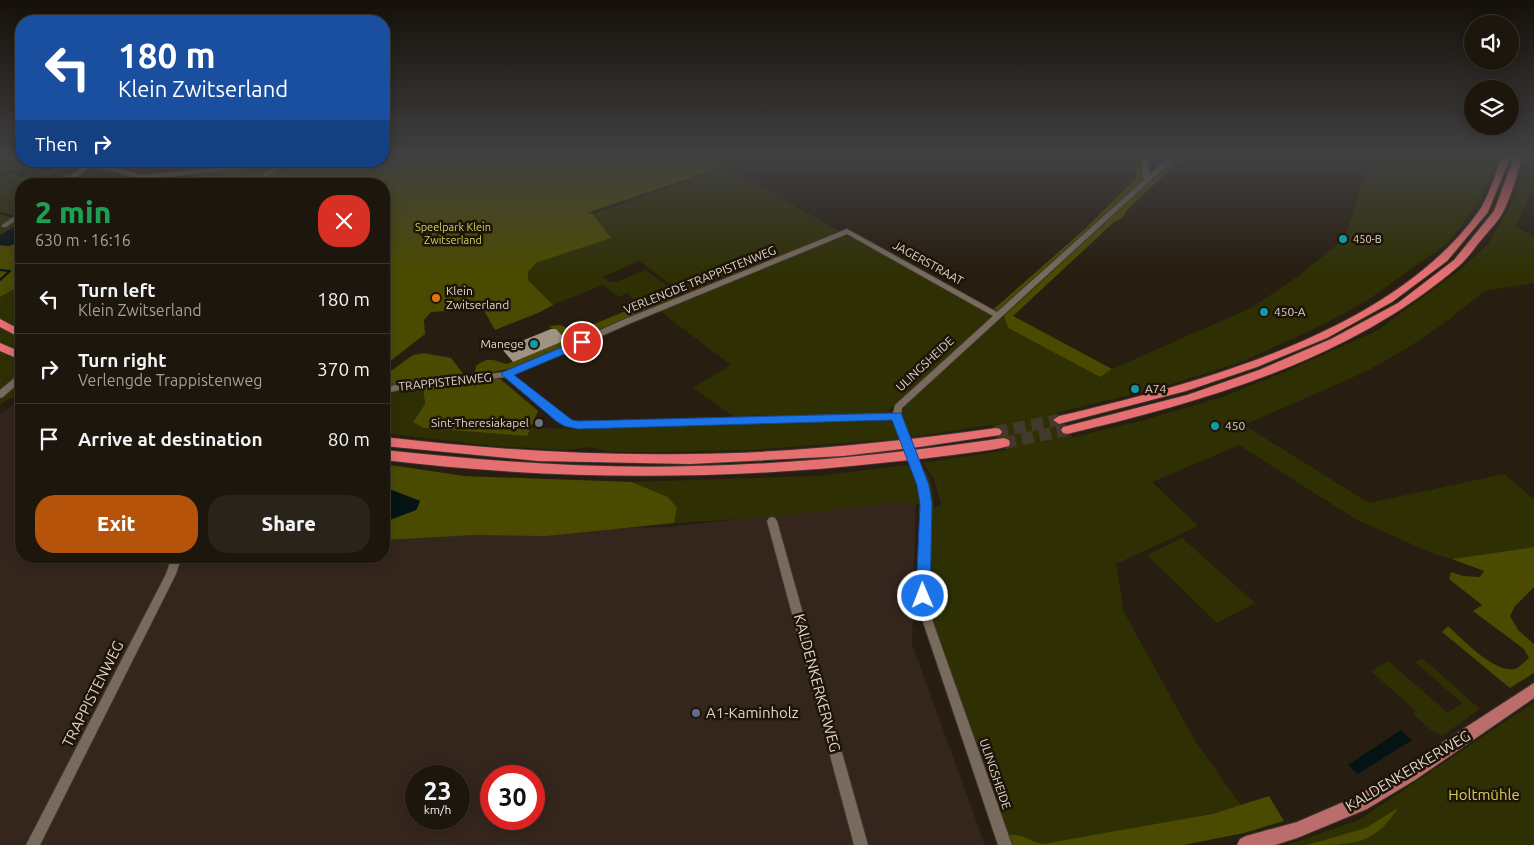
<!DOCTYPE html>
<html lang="en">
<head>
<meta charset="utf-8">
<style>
  :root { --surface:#1d160c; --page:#2a231a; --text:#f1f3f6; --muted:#a09f9d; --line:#3b352d; --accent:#b45309 }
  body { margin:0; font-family:Ubuntu,sans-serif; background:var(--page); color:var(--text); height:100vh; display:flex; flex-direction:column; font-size:19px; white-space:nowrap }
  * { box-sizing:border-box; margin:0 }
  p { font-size:16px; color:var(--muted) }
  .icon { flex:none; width:28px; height:28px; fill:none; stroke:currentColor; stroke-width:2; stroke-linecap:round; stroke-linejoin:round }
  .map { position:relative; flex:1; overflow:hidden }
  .drawer { position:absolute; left:15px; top:178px; width:375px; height:385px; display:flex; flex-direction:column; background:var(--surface); border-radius:20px; box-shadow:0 2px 12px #0003,0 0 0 1px var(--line) }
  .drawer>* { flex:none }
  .guide { position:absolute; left:15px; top:15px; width:375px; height:152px; border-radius:20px; box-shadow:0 2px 12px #0003,0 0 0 1px var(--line); background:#1a4fa0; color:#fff; overflow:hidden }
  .fabs { position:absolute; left:1464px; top:15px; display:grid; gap:10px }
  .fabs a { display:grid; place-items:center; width:55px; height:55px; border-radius:50%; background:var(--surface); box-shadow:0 2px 12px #0003,0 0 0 1px var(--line); font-size:25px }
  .speed { position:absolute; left:405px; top:765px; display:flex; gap:10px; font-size:25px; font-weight:700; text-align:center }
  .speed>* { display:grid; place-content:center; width:65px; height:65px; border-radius:50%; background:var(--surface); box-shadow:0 2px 12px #0003,0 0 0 1px var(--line); line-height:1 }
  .speed small { font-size:12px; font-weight:400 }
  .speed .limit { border:8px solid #d22; background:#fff; color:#111 }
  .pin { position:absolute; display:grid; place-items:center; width:42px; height:42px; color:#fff; margin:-21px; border:2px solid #fff; border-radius:50%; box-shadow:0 1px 5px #0007 }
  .me { position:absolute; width:55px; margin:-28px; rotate:359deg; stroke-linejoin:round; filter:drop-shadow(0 0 4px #0008) }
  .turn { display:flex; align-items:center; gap:18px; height:105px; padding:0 20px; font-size:22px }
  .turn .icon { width:65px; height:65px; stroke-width:2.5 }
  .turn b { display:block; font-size:35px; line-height:42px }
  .then { display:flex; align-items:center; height:48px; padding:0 20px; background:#0003; gap:10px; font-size:19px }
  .round { display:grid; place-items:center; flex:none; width:52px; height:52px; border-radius:20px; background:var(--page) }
  .summary { display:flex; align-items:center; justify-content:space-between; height:85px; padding:0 20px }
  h1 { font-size:30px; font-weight:800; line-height:38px; color:#1e9e55 }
  .primary-button { display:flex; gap:10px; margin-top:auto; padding:10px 20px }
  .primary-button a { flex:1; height:58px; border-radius:20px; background:var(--accent); color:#fff; font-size:20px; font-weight:800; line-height:58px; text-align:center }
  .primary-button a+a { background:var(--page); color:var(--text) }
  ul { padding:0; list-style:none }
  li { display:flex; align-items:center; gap:15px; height:70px; padding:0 20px; border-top:1px solid var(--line) }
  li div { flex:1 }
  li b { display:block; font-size:19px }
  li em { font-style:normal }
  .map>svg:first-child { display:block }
</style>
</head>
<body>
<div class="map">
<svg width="1534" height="845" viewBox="0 0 1534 845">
  <rect width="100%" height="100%" fill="#271d10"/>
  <path fill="#35261d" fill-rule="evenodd" d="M 21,399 L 21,556 L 384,556 L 384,532 L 669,527 L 916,498 L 912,644 L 985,845 L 0,845 L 0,414 ZM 416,776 L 459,776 L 459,819 L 416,819 ZM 491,776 L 534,776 L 534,819 L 491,819 Z"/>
  <path fill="#2e3004" d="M 0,155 L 21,155 L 21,161 L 69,161 L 90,166 L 65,184 L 21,184 L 21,214 L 19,216 L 21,215 L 21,395 L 8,399 L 0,405 Z
    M 1372,155 L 1499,155 L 1491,179 L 1474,208 L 1449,242 L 1365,302 L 1320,326 L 1244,361 L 1159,388 L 1055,413 L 1073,437 L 1144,420 L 1222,397 L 1287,371 L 1378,330 L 1462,268 L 1488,244 L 1511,205 L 1523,176 L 1523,155 L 1534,155 C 1534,187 1531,197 1515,226 L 1534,237 L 1534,283 L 1484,291 L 1450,319 L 1409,347 L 1365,372 L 1244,425 L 1369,503 L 1504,474 L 1534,499 L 1534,547 L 1452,559 L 1434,554 L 1357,520 L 1239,445 L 1152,482 L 1198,526 L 1116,564 L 1124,612 L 1195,741 L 1241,805 C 1177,825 1109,833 1043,844 C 1028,841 1024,833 1007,835 L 933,622 L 928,596 L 929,521 C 933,504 928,487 922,471 L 926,470 C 932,483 934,495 934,509 L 941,504 L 933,477 L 922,463 L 1007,450 L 992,425 L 911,437 L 911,434 L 908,434 L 902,415 L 905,406 L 1004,316 L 1008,328 L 1100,377 L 1112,369 L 1251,308 L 1300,275 L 1344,239 Z
    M 727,167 L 839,231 L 686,296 L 639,261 L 603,277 L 609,282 L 616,282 L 646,270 L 683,297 L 678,299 L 670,293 L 640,305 L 627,293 L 619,297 L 603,285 L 553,305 L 528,280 L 528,272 L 536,263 L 610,238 L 593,214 Z
    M 847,235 L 987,312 L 991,315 L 989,319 L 886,413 L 733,416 L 693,388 L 731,365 L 660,311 Z
    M 423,386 L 425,404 L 413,421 L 424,428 L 526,436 L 531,428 L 581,429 L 886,419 L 895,423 L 900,436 L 896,436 L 898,439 L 748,450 L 657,452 L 610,452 L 590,447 L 567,450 L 493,446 L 384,433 L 384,395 L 396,390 Z
    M 908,465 L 908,467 L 912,467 L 921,504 L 889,503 L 770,517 L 674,523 L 677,508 L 668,497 L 632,482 L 817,476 Z
    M 1182,538 L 1255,603 L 1217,623 L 1147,555 Z
    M 1422,658 L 1480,709 L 1442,736 L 1431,730 L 1413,714 L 1416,711 L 1371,671 L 1388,661 L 1448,713 L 1462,703 L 1415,662 Z
    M 1534,702 L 1534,845 L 1287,845 L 1359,820 Z"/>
  <path fill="#4a4b00" d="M 384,155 L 705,155 L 725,166 L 587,213 L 593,214 L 611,238 L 536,263 L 528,272 L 528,280 L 553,305 L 538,313 L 495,330 L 483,309 L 431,312 L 424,320 L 425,334 L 384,366 L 384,184 L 253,184 L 291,161 L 384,161 Z
    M 1134,155 L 1142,155 L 1144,180 L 998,312 L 994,309 L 1087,227 L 1136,178 Z
    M 1178,155 L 1186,155 L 1127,210 L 1123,217 L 1113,223 L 1013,316 L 1112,369 L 1100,377 L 1008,328 L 1004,316 Z
    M 122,161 L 223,161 L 208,164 L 124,164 L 119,169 L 115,168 Z
    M 263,165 L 273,167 L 247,184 L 188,184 L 198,174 Z
    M 18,241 L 21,241 L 21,285 L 0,297 L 0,245 L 9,246 Z
    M 670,293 L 678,299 L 584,339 L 577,331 Z
    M 560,325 C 568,328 573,332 575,340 L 572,345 L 517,367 L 478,375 L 475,372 L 476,366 C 489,355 495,361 507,364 L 566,340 L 549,326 Z
    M 424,353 L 451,358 L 464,375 C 437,377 409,379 384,388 L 384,376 L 413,355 Z
    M 499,378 L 538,411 L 527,436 L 424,428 L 413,422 L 425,404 L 423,386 L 471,383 Z
    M 384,464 L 464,476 L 632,482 L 668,497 L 677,508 L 674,523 L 546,536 L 474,535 L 384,540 L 384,522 L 416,510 L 420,501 L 384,487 Z
    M 1534,547 L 1534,587 L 1515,606 L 1510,616 L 1518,630 L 1534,644 L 1534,673 L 1510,688 L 1442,632 L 1448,626 C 1461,638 1498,677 1517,668 C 1521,666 1525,661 1529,658 L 1524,649 L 1473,611 L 1482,605 L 1449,579 L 1451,572 L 1463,576 L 1480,577 L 1484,571 L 1452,559 Z
    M 1269,796 L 1284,821 L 1244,833 L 1184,845 L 1011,845 L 1007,835 C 1024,833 1028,841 1043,844 L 1212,814 Z
    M 1398,808 C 1374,845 1354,845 1307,845 L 1366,828 Z"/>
  <path fill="#041314" d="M 21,223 L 21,241 L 9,246 L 0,245 L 0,235 Z
    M 384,487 L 420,501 L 416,510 L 384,522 Z
    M 1401,730 L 1412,740 L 1358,774 L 1348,765 Z"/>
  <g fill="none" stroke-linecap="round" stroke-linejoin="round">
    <path stroke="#041314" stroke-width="2" d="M 120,166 L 128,161
      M 86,169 L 96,168
      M 0,175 L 22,170 L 23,172 L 18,175 L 20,176 L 47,168 L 50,169 L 45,177 L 49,177 L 80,168
      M 0,213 L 14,217
      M 0,270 L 10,271 L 0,280"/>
  </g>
  <path fill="#a19384" d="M 551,329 L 556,329 L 566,340 L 513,362 L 502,349 Z"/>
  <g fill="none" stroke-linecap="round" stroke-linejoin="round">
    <path stroke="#42392c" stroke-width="12" stroke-dasharray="12 6" stroke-linecap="butt" d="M 996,432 L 1059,420
      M 1004,443 L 1067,430"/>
    <defs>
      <path id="minor" d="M 1142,155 L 1148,155 L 1149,175 L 1172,155 L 1178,155 L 902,408 L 901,416 L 908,435 L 907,437 L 901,437 L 894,419 L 578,428 L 565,425 L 557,420 L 505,377 L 471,382 L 414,386 L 384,394 L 384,388 L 414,380 L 471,376 L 505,372 L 625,319 L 847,229 L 997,312 L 1145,179 L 1143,177 ZM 847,234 L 993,316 L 895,405 L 893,413 L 578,422 L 570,420 L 563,416 L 513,375 L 631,323 Z
        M 73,161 L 90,162 L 142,175 L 292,161 L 255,184 L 247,184 L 276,166 L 142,179 L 91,166 L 67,184 L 60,184 L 85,165 Z
        M 21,212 L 21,217 L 6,227 L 2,227 L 2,225 Z
        M 21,374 L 21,381 L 3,397 L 0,398 L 0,390 L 18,375 Z
        M 916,463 L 919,464 L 921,466 L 928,485 L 931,505 L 928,596 L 933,622 L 1012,845 L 998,845 L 923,622 L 918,596 L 921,505 L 918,485 L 911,466 L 913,464 Z
        M 772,517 L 775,518 L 777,521 L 868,845 L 854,845 L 767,521 L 769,518 Z
        M 172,556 L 182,556 L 176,574 L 40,845 L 26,845 L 166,574 Z"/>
      <path id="major" d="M 1534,683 L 1534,698 L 1415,780 L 1367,809 L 1297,838 L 1275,845 L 1237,845 L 1240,839 L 1246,836 L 1297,822 L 1355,797 L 1403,768 Z"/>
      <path id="highway" d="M 1503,155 L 1511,155 L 1488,212 L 1447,261 L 1392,302 L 1327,338 L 1257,367 L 1186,391 L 1059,424 L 1053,420 L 1059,416 C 1199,383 1392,333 1479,211 C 1489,197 1496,171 1503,155 Z
        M 1515,155 L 1523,155 C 1517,173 1512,195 1503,212 C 1498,222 1489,230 1482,239 C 1475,247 1468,258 1460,265 C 1351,360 1205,401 1067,434 L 1063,433 L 1061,430 L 1063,427 L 1187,395 L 1259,370 L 1331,339 L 1398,303 L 1454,260 L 1494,211 Z
        M 0,319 L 21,330 L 21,338 L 0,327 Z
        M 0,343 L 21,352 L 21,360 L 0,351 Z
        M 996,428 L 1000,429 L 1002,432 L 1000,435 L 919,447 L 843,456 L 690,464 L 538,461 L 384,446 L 384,437 C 486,449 588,456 690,454 C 793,453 894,442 996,428 Z
        M 1004,438 L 1009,440 L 1010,443 L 1009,446 C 995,450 981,451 968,453 C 939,457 910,460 881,463 C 716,481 549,480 384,460 L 384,450 C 487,461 590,469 694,466 C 798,464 901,453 1004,438 Z"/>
    </defs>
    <use href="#minor" stroke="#3d352e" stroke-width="2"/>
    <use href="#major" stroke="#3d352e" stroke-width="2"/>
    <use href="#highway" stroke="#3d352e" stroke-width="2"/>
    <use href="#minor" fill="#786b5d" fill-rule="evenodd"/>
    <use href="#major" fill="#ba6d6a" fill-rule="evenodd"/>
    <use href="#highway" fill="#e66f72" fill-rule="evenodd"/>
    <defs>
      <path id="minor-bridge" d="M 904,435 L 916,466"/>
    </defs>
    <use href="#minor-bridge" stroke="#3d352e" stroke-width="11" stroke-linecap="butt"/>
    <use href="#minor-bridge" stroke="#786b5d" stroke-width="9"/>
  </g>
  <linearGradient id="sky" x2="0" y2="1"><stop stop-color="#151009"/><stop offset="0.57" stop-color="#414042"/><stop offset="1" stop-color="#414042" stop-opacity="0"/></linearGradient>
  <rect width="1534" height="273" fill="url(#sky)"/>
  <path fill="#1a73e8" stroke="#114b97" d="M 582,339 L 586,340 L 588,342 L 586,345 L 514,375 L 572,420 L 578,421 L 901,413 L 929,485 L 932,504 L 930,596 L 928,600 L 923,601 L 918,600 L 916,596 L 920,504 L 917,485 L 892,420 L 578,429 L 564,426 L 556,421 L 501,374 L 503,372 Z"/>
  <g fill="#0f9aa8" stroke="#1e1408" stroke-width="2">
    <circle cx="1343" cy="239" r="5"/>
    <circle cx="1264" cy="312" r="5"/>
    <circle cx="534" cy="344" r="5"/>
    <circle cx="1135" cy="389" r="5"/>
    <circle cx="1215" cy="426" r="5"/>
  </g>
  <circle fill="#e8710a" stroke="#1e1408" stroke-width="2" cx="436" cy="298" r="5"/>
  <circle fill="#6b7280" stroke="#1e1408" stroke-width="2" cx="539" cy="423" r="5"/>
  <circle fill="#5c6f8a" stroke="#1e1408" stroke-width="2" cx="696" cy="713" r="5"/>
  <g text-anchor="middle" stroke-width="5" stroke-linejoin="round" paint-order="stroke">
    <g font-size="11" fill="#ced35d" stroke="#1e1408">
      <text x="453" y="231">Speelpark Klein<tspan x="453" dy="13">Zwitserland</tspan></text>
    </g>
    <g font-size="11" fill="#ded6ce" stroke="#1e1408" text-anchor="start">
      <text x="1353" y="243">450-B</text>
    </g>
    <g font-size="12" fill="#ded6ce" stroke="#1e1408">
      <text transform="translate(928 263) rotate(29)" y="4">JAGERSTRAAT</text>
      <text transform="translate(700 280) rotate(-22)" y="4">VERLENGDE TRAPPISTENWEG</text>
      <text transform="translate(925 364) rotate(-43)" y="4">ULINGSHEIDE</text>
      <text transform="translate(445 382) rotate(-6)" y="4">TRAPPISTENWEG</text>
      <text transform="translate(995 774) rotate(71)" y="4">ULINGSHEIDE</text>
    </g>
    <g font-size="12" fill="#ded6ce" stroke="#1e1408" text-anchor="start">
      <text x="446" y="295">Klein<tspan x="446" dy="14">Zwitserland</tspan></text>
      <text x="1274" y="316">450-A</text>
      <text x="524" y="348" text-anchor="end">Manege</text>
      <text x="1145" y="393">A74</text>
      <text x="529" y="427" text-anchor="end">Sint-Theresiakapel</text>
      <text x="1225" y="430">450</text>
    </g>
    <g font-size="15" fill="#ded6ce" stroke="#1e1408">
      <text transform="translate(817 683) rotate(75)" y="5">KALDENKERKERWEG</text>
      <text transform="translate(93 694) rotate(-63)" y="5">TRAPPISTENWEG</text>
      <text transform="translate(1408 771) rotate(-31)" y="5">KALDENKERKERWEG</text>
    </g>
    <g font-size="15" fill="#ded6ce" stroke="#1e1408" text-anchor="start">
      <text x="706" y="718">A1-Kaminholz</text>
    </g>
    <g font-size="15" fill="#ced35d" stroke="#1e1408">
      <text x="1484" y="800">Holtmühle</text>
    </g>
  </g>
</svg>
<div class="fabs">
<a><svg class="icon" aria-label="sound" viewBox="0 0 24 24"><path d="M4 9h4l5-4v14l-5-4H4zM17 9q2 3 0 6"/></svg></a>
<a><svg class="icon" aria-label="layers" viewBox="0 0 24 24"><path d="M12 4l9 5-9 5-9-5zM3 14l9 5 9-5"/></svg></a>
</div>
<div class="speed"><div>23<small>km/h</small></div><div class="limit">30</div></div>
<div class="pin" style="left:582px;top:342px;background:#d93025"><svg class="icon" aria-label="arrive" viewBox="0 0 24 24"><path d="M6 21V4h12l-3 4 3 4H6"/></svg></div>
<svg class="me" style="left:923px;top:596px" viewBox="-20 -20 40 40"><circle r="17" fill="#1a73e8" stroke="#fff" stroke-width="3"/><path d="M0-11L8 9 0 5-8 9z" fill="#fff"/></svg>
<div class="guide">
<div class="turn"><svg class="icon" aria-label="left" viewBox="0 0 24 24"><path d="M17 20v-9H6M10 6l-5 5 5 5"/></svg><div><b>180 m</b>Klein Zwitserland</div></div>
<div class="then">Then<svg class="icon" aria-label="right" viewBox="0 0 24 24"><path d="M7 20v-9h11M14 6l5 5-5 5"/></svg></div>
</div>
<section class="drawer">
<div class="summary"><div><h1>2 min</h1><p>630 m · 16:16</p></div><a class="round" style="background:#d93025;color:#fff"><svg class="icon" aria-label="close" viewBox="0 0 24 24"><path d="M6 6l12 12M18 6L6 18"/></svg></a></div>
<ul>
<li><svg class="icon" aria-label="left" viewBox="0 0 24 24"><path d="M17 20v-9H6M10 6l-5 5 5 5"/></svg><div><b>Turn left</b><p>Klein Zwitserland</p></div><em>180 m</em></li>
<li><svg class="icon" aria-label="right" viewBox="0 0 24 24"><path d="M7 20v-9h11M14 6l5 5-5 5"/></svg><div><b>Turn right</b><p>Verlengde Trappistenweg</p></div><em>370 m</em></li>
<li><svg class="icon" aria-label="arrive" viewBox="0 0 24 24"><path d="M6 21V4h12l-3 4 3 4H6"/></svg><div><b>Arrive at destination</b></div><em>80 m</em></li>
</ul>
<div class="primary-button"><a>Exit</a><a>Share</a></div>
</section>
</div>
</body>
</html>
